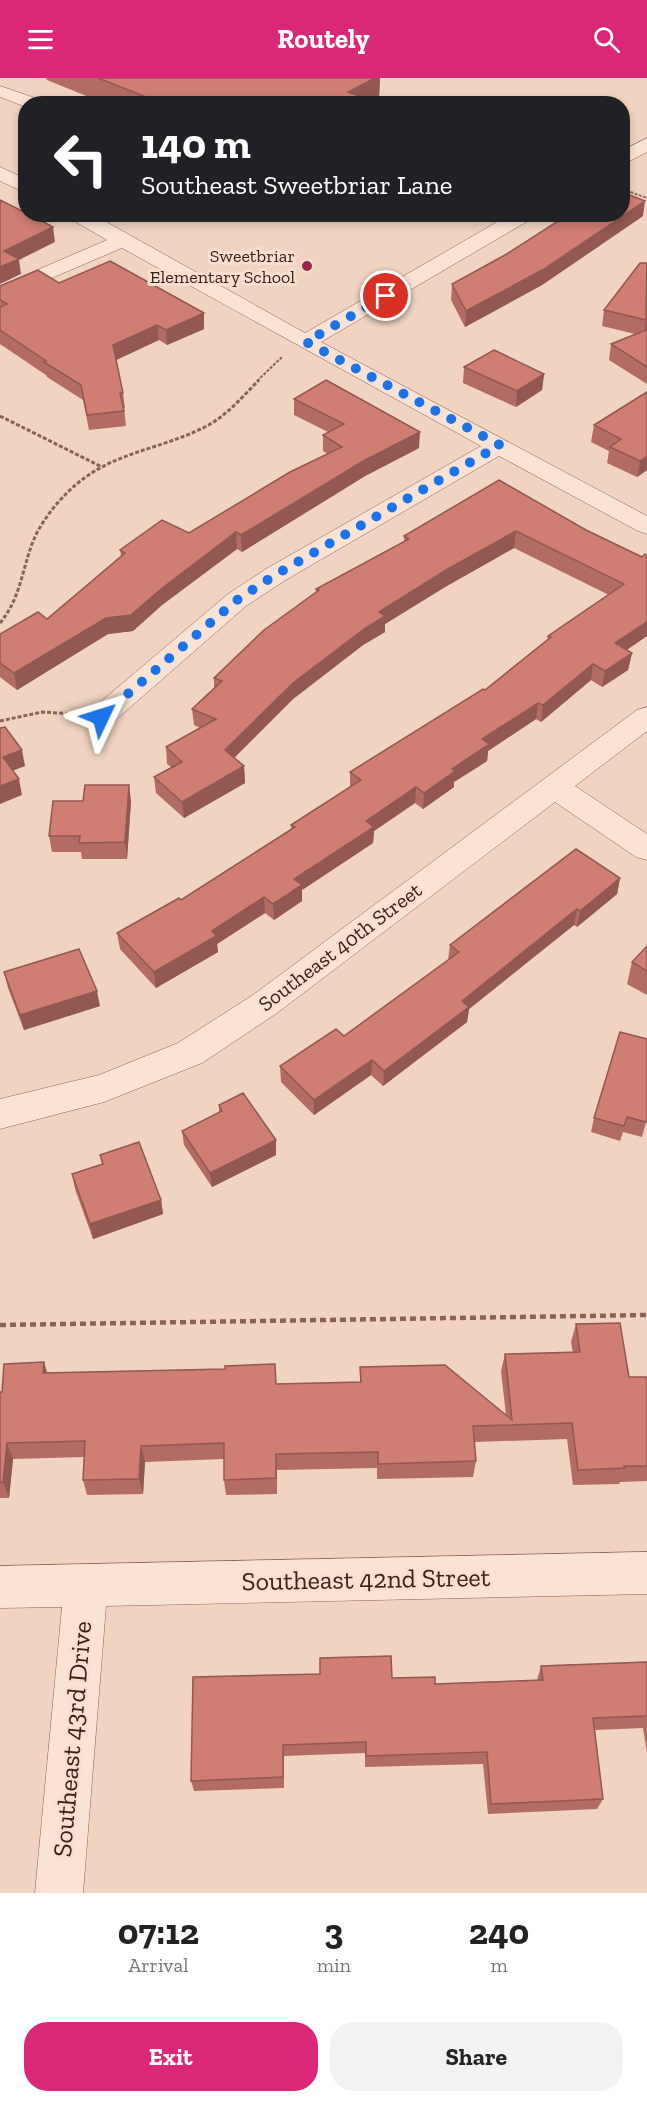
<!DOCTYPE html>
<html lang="en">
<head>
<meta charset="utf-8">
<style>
  :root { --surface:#fff; --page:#f2f2f2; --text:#222; --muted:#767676; --accent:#db2777 }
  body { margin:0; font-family:"Zilla Slab",serif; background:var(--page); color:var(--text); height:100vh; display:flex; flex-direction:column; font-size:22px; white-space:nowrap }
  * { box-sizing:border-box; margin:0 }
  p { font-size:20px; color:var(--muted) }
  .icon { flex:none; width:33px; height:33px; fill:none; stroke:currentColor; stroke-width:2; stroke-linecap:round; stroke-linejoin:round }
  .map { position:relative; height:1815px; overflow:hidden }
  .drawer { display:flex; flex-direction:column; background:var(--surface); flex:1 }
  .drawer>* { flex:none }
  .guide { position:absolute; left:18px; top:18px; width:612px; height:126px; border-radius:24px; box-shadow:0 3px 9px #0003; background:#202124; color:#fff; overflow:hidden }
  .pin { position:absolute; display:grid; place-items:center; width:51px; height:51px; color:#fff; margin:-26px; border:3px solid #fff; border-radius:50%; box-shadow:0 2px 6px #0007 }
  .me { position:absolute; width:66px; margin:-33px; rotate:49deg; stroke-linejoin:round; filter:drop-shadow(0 0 4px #0008) }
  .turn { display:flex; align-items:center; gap:21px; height:126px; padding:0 24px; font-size:27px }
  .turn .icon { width:78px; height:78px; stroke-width:2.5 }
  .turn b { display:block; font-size:42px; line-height:51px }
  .eta { display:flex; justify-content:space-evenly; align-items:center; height:102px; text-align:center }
  .eta b { font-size:36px; font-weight:700; line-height:42px }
  .cta { display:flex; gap:12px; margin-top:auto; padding:12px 24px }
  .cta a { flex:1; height:69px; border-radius:24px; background:var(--accent); color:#fff; font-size:24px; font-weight:700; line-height:69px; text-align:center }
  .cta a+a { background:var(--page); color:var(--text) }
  header { display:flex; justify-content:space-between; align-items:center; height:78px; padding:0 24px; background:var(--accent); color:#fff; font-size:27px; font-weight:700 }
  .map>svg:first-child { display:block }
</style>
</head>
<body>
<header><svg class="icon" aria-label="menu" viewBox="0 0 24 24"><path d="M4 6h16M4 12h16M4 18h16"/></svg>Routely<svg class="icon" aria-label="search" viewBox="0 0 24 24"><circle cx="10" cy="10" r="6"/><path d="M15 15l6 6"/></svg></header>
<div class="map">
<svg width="647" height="1815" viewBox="0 0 647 1815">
  <rect width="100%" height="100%" fill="#f0d3c1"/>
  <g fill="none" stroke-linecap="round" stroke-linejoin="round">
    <defs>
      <path id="minor" d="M 0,8 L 41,22 L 43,26 L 26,26 L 26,29 L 0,19 Z
        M 647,60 L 647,74 L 622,87 L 622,73 Z
        M 0,89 L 26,101 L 26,115 L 0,103 Z
        M 66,136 L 92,136 L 305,255 L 511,136 L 536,136 L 533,140 L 321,264 L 647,438 L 647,456 L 638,453 L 499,378 L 284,503 L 246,528 L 111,646 L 101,649 L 91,646 L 87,639 L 91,632 L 228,516 L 266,491 L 481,368 L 122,170 L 0,222 L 0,208 L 107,162 L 69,140 Z
        M 647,629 L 647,653 L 575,708 L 647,756 L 647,782 L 636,779 L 555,724 L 277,935 L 202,985 L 104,1024 L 0,1051 L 0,1021 L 99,997 L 178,965 L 253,917 L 637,632 Z
        M 647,1474 L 647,1516 L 106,1528 L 83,1815 L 35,1815 L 62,1529 L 0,1530 L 0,1488 Z"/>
    </defs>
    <use href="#minor" stroke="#8a6257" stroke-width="1"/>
    <path stroke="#8a6257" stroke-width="2" stroke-dasharray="3 1.5" stroke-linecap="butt" d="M 622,111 L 647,120
      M 257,303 L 282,279"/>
    <path stroke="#8a6257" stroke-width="3" stroke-dasharray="4 2" stroke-linecap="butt" d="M 0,338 L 102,389
      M 0,545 C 21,520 22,490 34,461 C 43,440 64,415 83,401 C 121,372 171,369 212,345 C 230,334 244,317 259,302
      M 0,643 L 42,634 L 74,636"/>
    <path stroke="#8a6257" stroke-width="4.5" stroke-dasharray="6 4" stroke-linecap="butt" d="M 0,1247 L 647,1237"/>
    <use href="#minor" fill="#fae3d4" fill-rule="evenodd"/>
  </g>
  <path fill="#b36c64" d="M 46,0 L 380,0 L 379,20 L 374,23 L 382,26 L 106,26 L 47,2 Z
    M 643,138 L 542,207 L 465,249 L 451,222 L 452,206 Z
    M 647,185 L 647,306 L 609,282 L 611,266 L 635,256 L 602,248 L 604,232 Z
    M 59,205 L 204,235 L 204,251 L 167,267 L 159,262 L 116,282 L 123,315 L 125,330 L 124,330 L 126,348 L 89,352 L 83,322 L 47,299 L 46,297 L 0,266 L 0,208 Z
    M 464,289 L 544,296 L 542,312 L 516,329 L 463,305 Z
    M 647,314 L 647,392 L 637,399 L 607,385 L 609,373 L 591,364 L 594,347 Z
    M 294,321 L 419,370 L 365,398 L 242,474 L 237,471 L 162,527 L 133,553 L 108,556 L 17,612 L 0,599 L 0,556 L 47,541 L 121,478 L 120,472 L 189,455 L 328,376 L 323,373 L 323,357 L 328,354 L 294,337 Z
    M 499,402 L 586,452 L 642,479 L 647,478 L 647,558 L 626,572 L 632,575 L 628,592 L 602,609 L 591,602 L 541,644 L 536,641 L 488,673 L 487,683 L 454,704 L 454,709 L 423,731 L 415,725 L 374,753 L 373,765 L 302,812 L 302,823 L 274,842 L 265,835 L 217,866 L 218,874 L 156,910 L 120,871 L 117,855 L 181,822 L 291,752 L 291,747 L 350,709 L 350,694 L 485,612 L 547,562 L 548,558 L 609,517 L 514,470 L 445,509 L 385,546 L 385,554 L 363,567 L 293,621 L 234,680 L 244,688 L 245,705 L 184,740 L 156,715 L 154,699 L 171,689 L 167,686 L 166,669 L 200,650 L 194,647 L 192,631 L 214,610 L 214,600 L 316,515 L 316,511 L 404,464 L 404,458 Z
    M 131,723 L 127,781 L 82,781 L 81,774 L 52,774 L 49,758 Z
    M 620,800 L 617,816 L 577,849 L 574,847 L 469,931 L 467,944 L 383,1008 L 371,997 L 314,1037 L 281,1004 L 280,988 L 344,958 L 448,882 L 450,867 Z
    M 647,868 L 647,917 L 627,906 L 632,884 Z
    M 4,894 L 100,928 L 24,952 L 8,910 Z
    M 647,961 L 647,1041 L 642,1059 L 623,1054 L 620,1063 L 591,1054 L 594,1040 Z
    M 219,1027 L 276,1062 L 276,1077 L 212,1109 L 184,1067 L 182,1053 L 219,1035 Z
    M 100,1077 L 161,1122 L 163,1136 L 93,1161 L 75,1111 L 72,1096 L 102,1086 Z
    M 576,1246 L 629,1299 L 647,1299 L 647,1403 L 620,1404 L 619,1406 L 573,1407 L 567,1361 L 474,1364 L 476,1383 L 473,1399 L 377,1401 L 377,1390 L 277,1392 L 277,1416 L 226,1417 L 224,1402 L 224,1381 L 145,1384 L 143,1416 L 87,1417 L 83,1402 L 84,1379 L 13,1381 L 9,1420 L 0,1420 L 0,1314 L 47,1295 L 276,1306 L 360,1304 L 360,1289 L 506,1337 L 501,1293 L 505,1276 L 573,1275 L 571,1264 Z
    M 647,1584 L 647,1675 L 643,1650 L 595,1652 L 603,1721 L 597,1731 L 488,1736 L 483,1686 L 365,1689 L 365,1675 L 284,1678 L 284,1710 L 194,1713 L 191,1703 L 392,1600 L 435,1606 L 537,1602 L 541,1588 Z"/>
  <path fill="#925851" d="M 375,0 L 380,0 L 379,20 L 370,26 L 348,14 Z
    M 645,123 L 643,138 L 542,207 L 465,249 L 466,233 Z
    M 53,149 L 55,164 L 19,182 L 21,196 L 0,206 L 0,189 L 4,173 Z
    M 204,235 L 204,251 L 167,267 L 166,252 Z
    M 647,241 L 647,254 L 644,258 L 646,242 Z
    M 157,247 L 159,262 L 114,283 L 113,267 Z
    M 544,296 L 542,312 L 516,329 L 517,313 Z
    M 420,354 L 419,370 L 365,398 L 242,474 L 241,457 L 365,382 Z
    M 647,378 L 647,392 L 637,399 L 640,383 Z
    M 516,453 L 514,470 L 445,509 L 385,546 L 385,554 L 363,567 L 293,621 L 226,688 L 225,672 L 293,605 L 379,534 L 446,492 Z
    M 236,454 L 237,471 L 162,527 L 133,553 L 108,556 L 17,612 L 14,595 L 106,540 L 161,511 Z
    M 647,544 L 647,558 L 612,582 L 615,565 Z
    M 632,575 L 628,592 L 602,609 L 605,593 Z
    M 593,586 L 591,602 L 541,644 L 543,627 Z
    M 538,625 L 536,641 L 488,673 L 487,683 L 454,704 L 454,709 L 423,731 L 424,715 L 482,661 Z
    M 22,672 L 25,688 L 7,695 L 3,679 Z
    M 244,688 L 245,705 L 184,740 L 182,724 Z
    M 19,701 L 22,717 L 0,726 L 0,708 Z
    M 129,707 L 131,723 L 127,781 L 125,764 Z
    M 416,709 L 415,725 L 374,753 L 373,765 L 302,812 L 302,823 L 274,842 L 273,826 L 294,801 L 366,743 Z
    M 620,800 L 617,816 L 577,849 L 580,833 Z
    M 264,819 L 265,835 L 217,866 L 218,874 L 156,910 L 154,894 L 212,853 Z
    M 577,831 L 574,847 L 469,931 L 467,944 L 383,1008 L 384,993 L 462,923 Z
    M 97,913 L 100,928 L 24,952 L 20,937 Z
    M 372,982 L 371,997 L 314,1037 L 314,1022 Z
    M 276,1062 L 276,1077 L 212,1109 L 210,1095 Z
    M 161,1122 L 163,1136 L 93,1161 L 90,1146 Z
    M 44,1284 L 49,1301 L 43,1295 Z
    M 7,1365 L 13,1381 L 9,1420 L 3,1404 Z
    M 141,1368 L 145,1384 L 143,1416 L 139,1401 Z"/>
  <path fill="#d07d74" stroke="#925851" stroke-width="1.5" d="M 98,0 L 375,0 L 348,14 L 382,26 L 164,26 Z
    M 622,114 L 645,123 L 544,191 L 466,233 L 452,206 L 505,177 L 569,136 L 622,136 Z
    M 0,122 L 26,135 L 26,136 L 29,136 L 53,149 L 4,173 L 19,181 L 0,189 Z
    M 110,183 L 204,235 L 166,252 L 157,247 L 113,267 L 123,315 L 120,315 L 124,333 L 87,337 L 81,307 L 44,284 L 46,283 L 0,252 L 0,229 L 7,226 L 0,222 L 0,208 L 38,192 L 59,205 Z
    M 640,185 L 647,185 L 646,242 L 604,232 Z
    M 646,252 L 647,252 L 647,289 L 611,266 Z
    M 494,272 L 544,296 L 517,313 L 464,289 Z
    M 326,302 L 420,354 L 365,382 L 241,457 L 236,454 L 161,511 L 131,537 L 106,540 L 14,595 L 0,585 L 0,556 L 38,534 L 47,541 L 125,475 L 120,472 L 162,442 L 189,455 L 290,394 L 342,369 L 323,357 L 344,346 L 294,321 Z
    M 647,314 L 647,378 L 640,383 L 610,369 L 621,361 L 594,347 Z
    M 499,402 L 586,452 L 642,479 L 645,476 L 647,478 L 647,544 L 615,565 L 632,575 L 605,593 L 593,586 L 543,627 L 538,625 L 482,661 L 489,666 L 452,691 L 455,693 L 424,715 L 416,709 L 366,743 L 374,749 L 294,801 L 302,807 L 273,826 L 264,819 L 212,853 L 216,858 L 154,894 L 117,855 L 179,820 L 181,822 L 295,749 L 291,747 L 361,702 L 350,694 L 483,611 L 485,612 L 551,559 L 548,558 L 624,506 L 516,453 L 446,492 L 379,534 L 385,538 L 364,551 L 293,605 L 225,672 L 244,688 L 182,724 L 154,699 L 182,684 L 166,669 L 216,641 L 192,631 L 222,603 L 214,600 L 264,552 L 319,512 L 316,511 L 409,461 L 404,458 Z
    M 5,649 L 22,672 L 3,679 L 19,701 L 0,708 L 0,650 Z
    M 85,707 L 129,707 L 125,764 L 79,765 L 80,758 L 49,758 L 53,723 L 83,723 Z
    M 576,771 L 620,800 L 580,833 L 577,831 L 462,923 L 469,929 L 384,993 L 372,982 L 314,1022 L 280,988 L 336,951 L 344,958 L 459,874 L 450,867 Z
    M 647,868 L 647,893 L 632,884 Z
    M 79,871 L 97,913 L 20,937 L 4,894 Z
    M 620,954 L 647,961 L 647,1041 L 646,1044 L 627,1039 L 624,1048 L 594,1040 Z
    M 243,1015 L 276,1062 L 210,1095 L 182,1053 L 222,1033 L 219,1027 Z
    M 139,1064 L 161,1122 L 90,1146 L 72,1096 L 103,1086 L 100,1077 Z
    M 620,1245 L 629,1299 L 647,1299 L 647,1388 L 624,1388 L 625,1390 L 578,1392 L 572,1345 L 473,1348 L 476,1383 L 378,1386 L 378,1374 L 276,1376 L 276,1400 L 224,1402 L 224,1365 L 141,1368 L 139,1401 L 83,1402 L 85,1363 L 7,1365 L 3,1404 L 0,1405 L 0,1314 L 2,1314 L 4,1286 L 44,1284 L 43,1295 L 225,1291 L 225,1288 L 275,1286 L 276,1306 L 361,1304 L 360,1289 L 445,1287 L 512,1342 L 505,1276 L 580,1274 L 576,1246 Z
    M 391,1578 L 392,1600 L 435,1599 L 435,1606 L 543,1602 L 541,1588 L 647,1584 L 647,1638 L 593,1640 L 603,1721 L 491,1726 L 487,1674 L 366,1678 L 366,1664 L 283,1667 L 283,1699 L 191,1703 L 193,1599 L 320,1596 L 320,1580 Z"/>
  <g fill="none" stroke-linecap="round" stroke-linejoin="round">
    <path stroke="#1a73e8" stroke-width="10" stroke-dasharray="0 18" d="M 101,639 L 237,522 L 275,497 L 500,367 L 306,264 L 386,218"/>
  </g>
  <circle fill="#9c244c" stroke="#f7dfd0" stroke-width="2" cx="307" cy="188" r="6"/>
  <g text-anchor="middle" stroke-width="6" stroke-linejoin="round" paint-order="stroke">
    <g font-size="18" fill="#39211c" stroke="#f7dfd0" text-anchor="end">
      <text x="295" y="184">Sweetbriar<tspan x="295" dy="21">Elementary School</tspan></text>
    </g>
    <g font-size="21" fill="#39211c" stroke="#f7dfd0">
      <text transform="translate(340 869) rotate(-37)" y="7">Southeast 40th Street</text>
    </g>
    <g font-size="26" fill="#39211c" stroke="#f7dfd0">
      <text transform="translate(366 1501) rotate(-1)" y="9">Southeast 42nd Street</text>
      <text transform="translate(72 1661) rotate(-85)" y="9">Southeast 43rd Drive</text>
    </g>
  </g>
</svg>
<div class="pin" style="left:386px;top:218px;background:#d93025"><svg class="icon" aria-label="arrive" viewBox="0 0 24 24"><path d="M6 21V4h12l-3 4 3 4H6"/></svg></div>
<svg class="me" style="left:101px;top:639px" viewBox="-20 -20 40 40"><path d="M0-17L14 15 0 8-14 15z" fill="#1a73e8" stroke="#fff" stroke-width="4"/></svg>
<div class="guide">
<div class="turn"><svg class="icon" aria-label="left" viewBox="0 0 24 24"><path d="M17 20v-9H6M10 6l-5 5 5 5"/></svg><div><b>140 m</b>Southeast Sweetbriar Lane</div></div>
</div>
</div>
<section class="drawer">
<div class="eta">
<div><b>07:12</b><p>Arrival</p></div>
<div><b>3</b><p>min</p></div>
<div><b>240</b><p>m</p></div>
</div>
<div class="cta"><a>Exit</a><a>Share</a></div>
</section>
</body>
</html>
